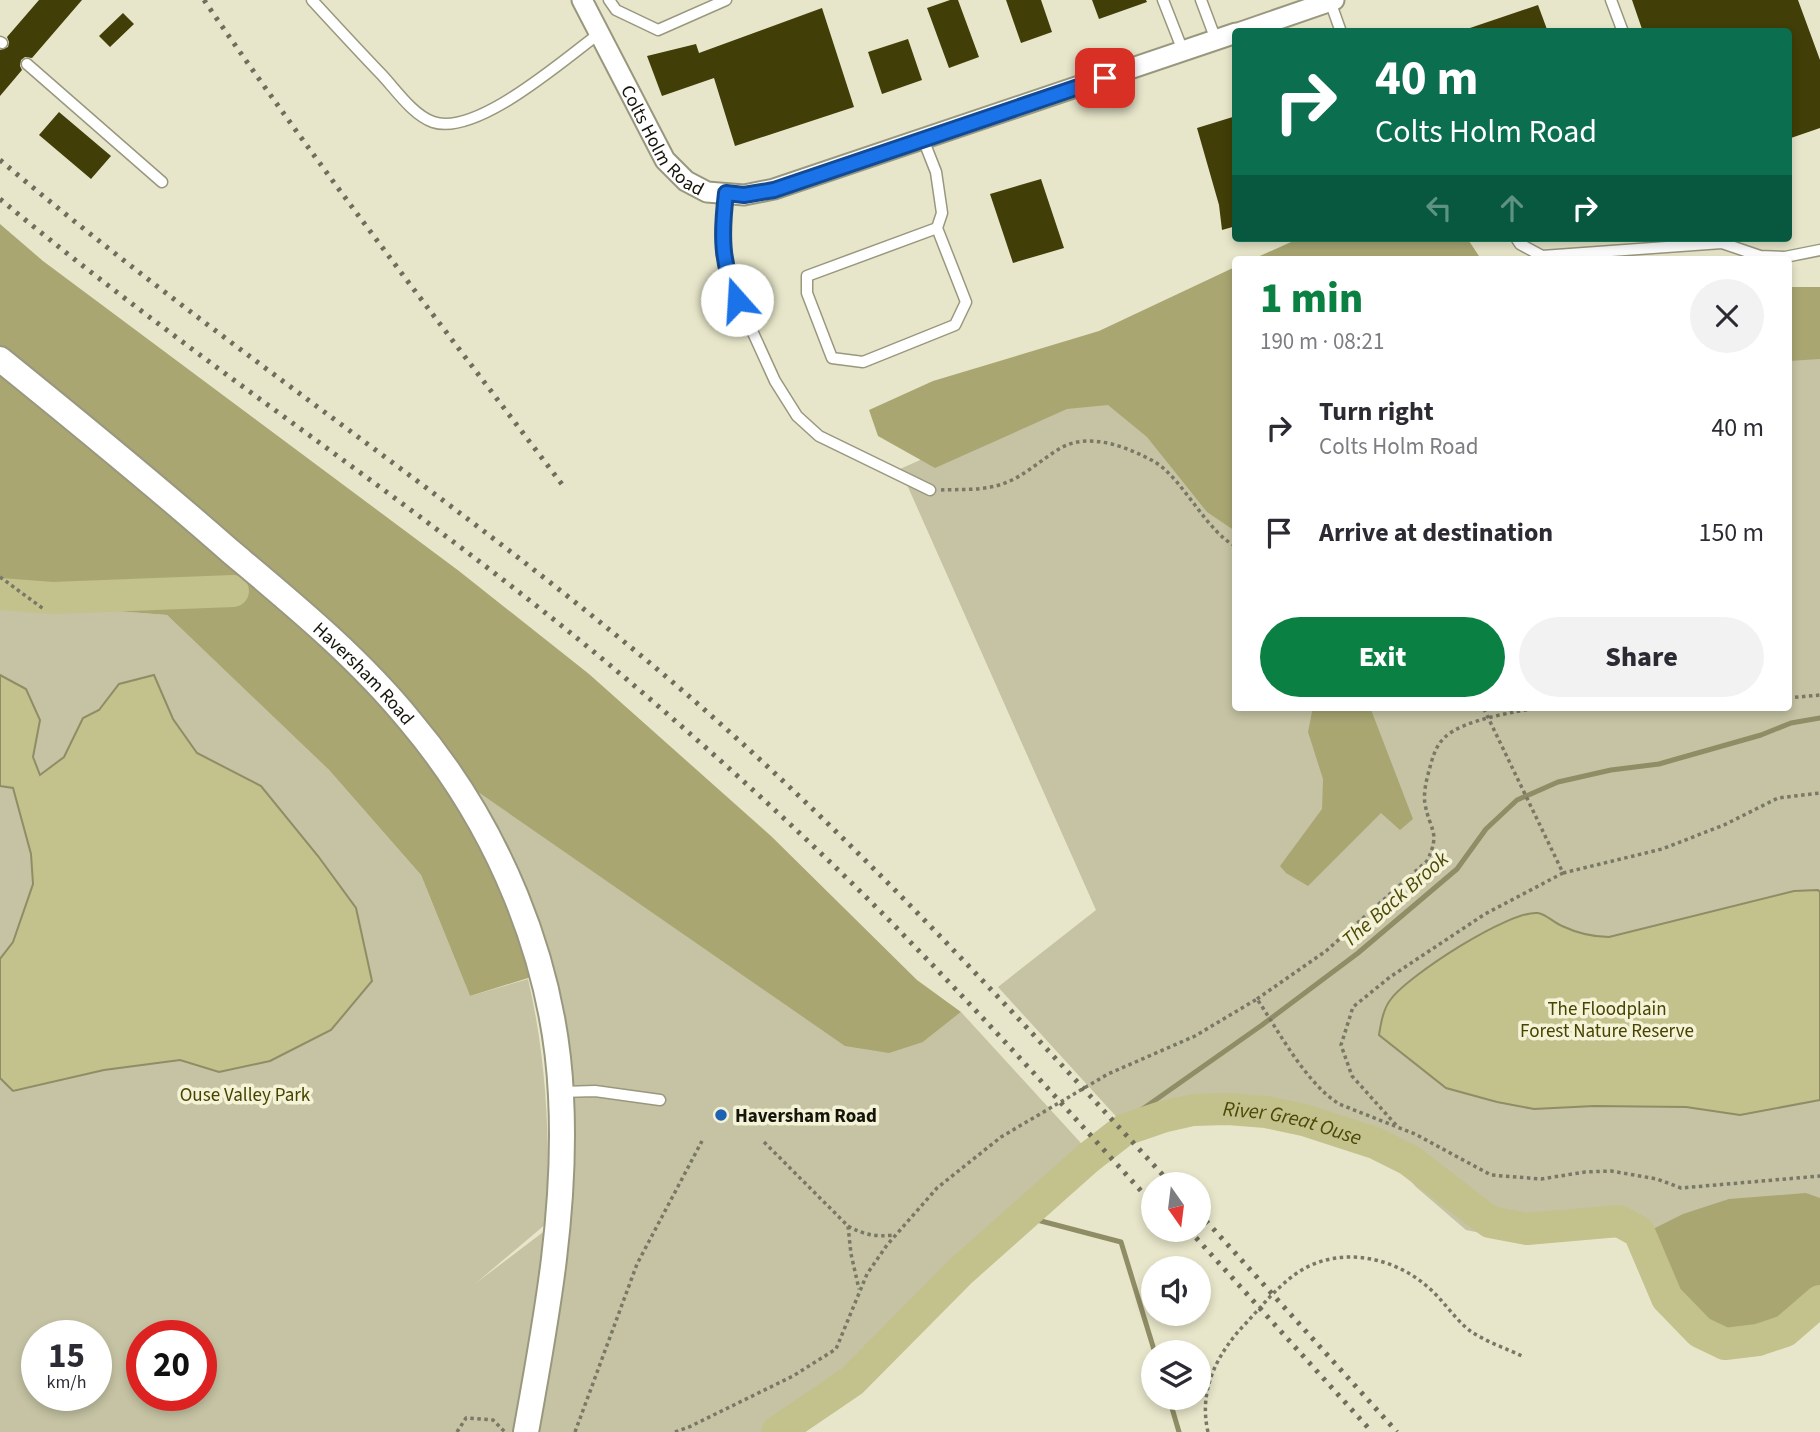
<!DOCTYPE html>
<html lang="en">
<head>
<meta charset="utf-8">
<style>
  :root { --surface:#fff; --page:#f2f2f3; --text:#2b2b33; --muted:#7c7c81; --accent:#0b8043 }
  body { margin:0; font-family:"Source Sans 3",sans-serif; background:var(--page); color:var(--text); height:100vh; display:flex; flex-direction:column; font-size:26px; white-space:nowrap }
  * { box-sizing:border-box; margin:0 }
  p { font-size:23px; color:var(--muted) }
  .icon { flex:none; width:38px; height:38px; fill:none; stroke:currentColor; stroke-width:2; stroke-linecap:round; stroke-linejoin:round }
  .map { position:relative; flex:1; overflow:hidden }
  .panel { position:absolute; left:1232px; top:256px; width:560px; height:455px; display:flex; flex-direction:column; background:var(--surface); border-radius:7px; box-shadow:0 4px 10px #0003 }
  .panel>* { flex:none }
  .guide { position:absolute; left:1232px; top:28px; width:560px; height:214px; border-radius:7px; box-shadow:0 4px 10px #0003; background:#0b6e4f; color:#fff; overflow:hidden }
  .needle { width:46px; rotate:166deg }
  .controls { position:absolute; left:1141px; top:1172px; display:grid; gap:14px }
  .controls a { display:grid; place-items:center; width:70px; height:70px; border-radius:50%; background:var(--surface); box-shadow:0 4px 10px #0003; font-size:35px }
  .speed { position:absolute; left:21px; top:1320px; display:flex; gap:14px; font-size:35px; font-weight:700; text-align:center }
  .speed>* { display:grid; place-content:center; width:91px; height:91px; border-radius:50%; background:var(--surface); box-shadow:0 4px 10px #0003; line-height:1 }
  .speed small { font-size:18px; font-weight:400 }
  .speed .limit { border:10px solid #d22; background:#fff; color:#111 }
  .pin { position:absolute; display:grid; place-items:center; width:60px; height:60px; color:#fff; margin:-30px; border-radius:14px; box-shadow:0 4px 10px #0006 }
  .me { position:absolute; width:77px; margin:-38px; rotate:341deg; stroke-linejoin:round; filter:drop-shadow(0 0 5px #0008) }
  .turn { display:flex; align-items:center; gap:24px; height:147px; padding:0 28px; font-size:32px }
  .turn .icon { width:91px; height:91px; stroke-width:2.5 }
  .turn b { display:block; font-size:49px; line-height:60px }
  .lanes { display:flex; align-items:center; height:66px; padding:0 28px; background:#0003; justify-content:center; gap:35px; direction:ltr }
  .lanes .off { opacity:.35 }
  .round { display:grid; place-items:center; flex:none; width:74px; height:74px; border-radius:37px; background:var(--page) }
  .summary { display:flex; align-items:center; justify-content:space-between; height:119px; padding:0 28px }
  h1 { font-size:42px; font-weight:800; line-height:52px; color:var(--accent) }
  .cta { display:flex; gap:14px; margin-top:auto; padding:14px 28px }
  .cta a { flex:1; height:80px; border-radius:42px; background:var(--accent); color:#fff; font-size:28px; font-weight:800; line-height:80px; text-align:center }
  .cta a+a { background:var(--page); color:var(--text) }
  ul { padding:0; list-style:none }
  li { display:flex; align-items:center; gap:21px; height:105px; padding:0 28px }
  li div { flex:1 }
  li b { display:block; font-size:26px }
  li em { font-style:normal }
  .map>svg:first-child { display:block }
</style>
</head>
<body>
<div class="map">
<svg width="1820" height="1432" viewBox="0 0 1820 1432">
  <rect width="100%" height="100%" fill="#e7e6ca"/>
  <path fill="#c5c3a3" fill-rule="evenodd" d="M 1235,319 L 1236,707 L 1788,707 L 1789,330 L 1820,328 L 1820,1290 L 1804,1313 L 1764,1342 L 1709,1344 L 1658,1306 L 1631,1240 L 1572,1230 L 1510,1239 L 1466,1230 L 1416,1187 L 1372,1137 L 1246,1103 L 1136,1112 L 1123,1124 L 998,987 L 1096,910 L 900,469 Z
    M 0,602 L 167,615 L 329,770 L 421,875 L 470,996 L 528,979 C 547,1060 550,1140 547,1223 L 476,1283 L 559,1220 L 551,1013 L 450,773 L 923,1042 L 961,1012 L 1090,1153 L 850,1373 L 806,1410 L 775,1432 L 0,1432 ZM 37,1335 L 96,1335 L 96,1395 L 37,1395 ZM 142,1335 L 201,1335 L 201,1395 L 142,1395 Z"/>
  <path fill="#a9a672" d="M 0,224 L 43,261 L 459,571 L 589,674 L 771,836 L 917,980 L 961,1012 L 923,1042 L 889,1053 L 845,1046 L 458,778 L 440,744 L 0,349 Z
    M 1300,238 L 1467,238 L 1481,259 L 1253,259 Z
    M 1235,267 L 1235,531 L 1207,512 L 1147,437 L 1108,405 L 1067,409 L 935,468 L 878,436 L 869,410 L 933,381 L 1099,331 Z
    M 1789,287 L 1820,287 L 1820,359 L 1789,361 Z
    M 0,359 L 300,611 L 450,773 L 541,974 L 470,996 L 421,875 L 329,770 L 167,615 L 0,602 Z
    M 1313,707 L 1370,707 L 1413,819 L 1400,830 L 1381,813 L 1308,886 L 1286,873 L 1280,866 L 1322,809 L 1323,779 L 1308,732 Z
    M 1806,1193 L 1820,1198 L 1820,1290 L 1804,1313 L 1764,1342 L 1709,1344 L 1658,1306 L 1631,1240 L 1683,1214 L 1729,1199 Z"/>
  <path fill="#c3c18c" stroke="#8f8d65" stroke-width="2" d="M 0,675 L 26,689 L 40,720 L 33,757 L 40,775 L 64,757 L 83,718 L 99,710 L 119,684 L 154,675 L 173,719 L 197,753 L 261,786 L 318,856 L 356,908 L 372,981 L 331,1030 L 270,1061 L 219,1072 L 180,1060 L 104,1070 L 13,1091 L 0,1078 L 0,959 L 13,942 L 33,884 L 31,854 L 13,788 L 0,786 Z
    M 1818,890 L 1820,892 L 1820,1100 L 1740,1115 L 1686,1107 L 1594,1106 L 1534,1109 L 1497,1102 L 1446,1088 L 1379,1035 C 1381,1023 1383,1009 1391,999 C 1409,975 1509,910 1538,913 C 1546,914 1554,923 1562,926 C 1577,933 1592,937 1609,937 L 1794,891 Z"/>
  <g fill="none" stroke-linecap="round" stroke-linejoin="round">
    <path stroke="#8f8d65" stroke-width="5" d="M 1127,1120 L 1262,1025 L 1358,953 L 1457,869 L 1486,829 L 1517,800 L 1558,782 L 1611,770 L 1659,764 L 1761,735 L 1791,723 L 1820,718
      M 1022,1216 L 1121,1242 L 1155,1353
      M 1169,1398 L 1179,1432"/>
    <g stroke="#c3c18c" stroke-width="32">
      <path d="M 0,594 L 52,598 L 233,591"/>
      <path id="s1" d="M 777,1432 L 852,1381 L 961,1271 L 1088,1158 L 1124,1130 L 1162,1117 L 1193,1110 L 1228,1109 L 1266,1112 L 1304,1120 L 1375,1143 L 1409,1160 L 1490,1222 L 1527,1229 L 1619,1221 L 1639,1232 L 1667,1298 L 1700,1332 L 1725,1344 L 1758,1340 L 1785,1331 L 1820,1301"/>
    </g>
  </g>
  <path fill="#413e07" d="M 39,0 L 82,0 L 32,58 L 25,57 L 21,60 L 20,66 L 22,70 L 0,96 L 0,50 L 8,47 L 9,42 L 7,37 Z
    M 950,0 L 958,0 L 979,57 L 949,68 L 927,8 Z
    M 1006,0 L 1041,0 L 1052,32 L 1021,43 Z
    M 1092,0 L 1146,0 L 1147,2 L 1099,19 Z
    M 1632,0 L 1798,0 L 1820,60 L 1820,128 L 1788,139 L 1788,32 L 1643,32 Z
    M 1538,5 L 1548,32 L 1468,32 L 1467,29 Z
    M 822,8 L 854,107 L 735,146 L 714,78 L 662,96 L 647,56 L 696,44 L 699,53 Z
    M 123,13 L 134,24 L 110,47 L 99,36 Z
    M 908,39 L 922,80 L 882,94 L 868,52 Z
    M 59,112 L 111,156 L 91,179 L 39,135 Z
    M 1236,116 L 1236,226 L 1222,230 L 1219,205 L 1197,128 Z
    M 1041,179 L 1064,248 L 1013,263 L 990,194 Z"/>
  <g fill="none" stroke-linecap="round" stroke-linejoin="round">
    <defs>
      <path id="service" d="M 312,0 C 335,25 358,50 382,75 C 396,90 413,115 433,122 C 477,137 564,59 600,33
        M 609,0 L 616,10 L 658,30 L 726,0
        M 1163,0 L 1183,51
        M 1201,0 L 1216,40
        M 1611,0 L 1623,32
        M 1330,1 L 1341,32
        M 0,42 L 2,43
        M 27,64 L 162,182
        M 923,139 L 936,172 L 942,213 L 937,228 L 966,302 L 955,325 L 863,362 L 832,358 L 807,293 L 807,276 L 937,228
        M 726,193 L 721,229 L 722,255 L 729,280 L 775,381 L 797,416 L 819,436 L 930,490
        M 1516,238 L 1520,244 L 1542,256 L 1722,243
        M 1718,238 L 1722,243 L 1760,256 L 1785,257 L 1820,250
        M 561,1092 L 595,1091 L 660,1100"/>
      <g id="minor">
        <path id="s2" d="M 582,0 L 665,160 L 686,181 L 707,192 L 744,195 L 774,189 L 1236,33"/>
        <path d="M 1241,32 L 1334,0"/>
      </g>
      <g id="tertiary">
        <path id="s3" d="M 0,359 C 78,422 155,485 230,551 C 293,604 358,657 410,721 C 497,824 555,960 561,1096 C 567,1209 546,1321 526,1432"/>
      </g>
    </defs>
    <use href="#service" stroke="#99987e" stroke-width="13"/>
    <use href="#minor" stroke="#99987e" stroke-width="23"/>
    <use href="#tertiary" stroke="#99987e" stroke-width="28"/>
    <path stroke="#797866" stroke-width="3.5" stroke-dasharray="3.5 3.5" stroke-linecap="butt" d="M 941,490 C 961,489 985,491 1005,483 C 1024,476 1041,460 1059,449 C 1088,431 1128,447 1155,462 C 1183,479 1209,535 1236,546
      M 0,577 L 45,610
      M 1788,698 L 1820,695
      M 1563,873 L 1662,849 L 1724,825 L 1778,798 L 1820,793
      M 1257,999 L 1326,951 L 1427,861 C 1441,832 1430,831 1425,804 C 1423,792 1427,778 1430,767 C 1433,756 1436,746 1444,738 C 1463,719 1516,712 1542,707
      M 1396,1125 L 1352,1076 L 1341,1045 L 1353,1007 L 1390,977 L 1485,914 L 1563,873 L 1483,707
      M 764,1142 L 848,1226 L 851,1254 L 859,1289
      M 848,1226 C 864,1235 876,1237 894,1235
      M 457,1432 L 466,1418 L 493,1420 L 505,1432
      M 575,1432 L 637,1264 L 702,1141
      M 675,1432 L 689,1427 L 793,1376 L 836,1349 L 867,1274 L 887,1245 L 937,1188 L 1001,1137 L 1108,1074 L 1195,1036 L 1257,999 C 1280,1033 1305,1082 1339,1104 L 1415,1134 L 1491,1175 L 1541,1179 L 1585,1172 L 1611,1171 L 1657,1179 L 1681,1188 L 1820,1176
      M 1208,1432 C 1198,1389 1218,1352 1247,1322 C 1260,1308 1273,1292 1288,1280 C 1329,1244 1390,1253 1429,1288 C 1443,1300 1454,1318 1469,1330 C 1484,1341 1505,1348 1522,1356"/>
    <use href="#service" stroke="#fff" stroke-width="10"/>
    <use href="#minor" stroke="#fff" stroke-width="19"/>
    <use href="#tertiary" stroke="#fff" stroke-width="24"/>
    <path stroke="#6f6e5c" stroke-width="5" stroke-dasharray="3.5 7" stroke-linecap="butt" d="M 204,0 C 318,167 442,326 564,487
      M 0,160 C 208,336 436,485 645,659 C 837,818 1004,1002 1172,1185
      M 0,199 C 203,368 428,511 630,682 C 716,755 800,831 880,911 C 974,1006 1063,1105 1153,1204
      M 1199,1213 L 1397,1432
      M 1189,1230 L 1372,1432"/>
  </g>
  <g fill="none" stroke-linecap="round" stroke-linejoin="round">
    <defs>
      <path id="route" d="M 737,300 C 721,261 721,235 726,193 L 744,195 L 774,190 L 1105,78"/>
    </defs>
    <use href="#route" stroke="#114b97" stroke-width="18"/>
    <use href="#route" stroke="#1a73e8" stroke-width="12"/>
  </g>
  <circle fill="#1e62b3" stroke="#f4f3d7" stroke-width="2.5" cx="721" cy="1115" r="7"/>
  <g text-anchor="middle" stroke-width="7" stroke-linejoin="round" paint-order="stroke">
    <g font-size="19" fill="#16150b" stroke="#f4f3d7">
      <text dy="7" stroke="none"><textPath href="#s2" startOffset="163">Colts Holm Road</textPath></text>
      <text dy="7" stroke="none"><textPath href="#s3" startOffset="481">Haversham Road</textPath></text>
    </g>
    <g font-size="19" fill="#474300" stroke="#f4f3d7">
      <text x="1607" y="1015">The Floodplain<tspan x="1607" dy="22">Forest Nature Reserve</tspan></text>
      <text x="245" y="1101">Ouse Valley Park</text>
    </g>
    <g font-size="19" font-weight="bold" fill="#16150b" stroke="#f4f3d7" text-anchor="start">
      <text x="735" y="1122">Haversham Road</text>
    </g>
    <g font-size="21" font-style="italic" fill="#4c4806" stroke="#f4f3d7">
      <text transform="translate(1395 899) rotate(-41)" y="7">The Back Brook</text>
      <text dy="7" stroke="none"><textPath href="#s1" startOffset="634">River Great Ouse</textPath></text>
    </g>
  </g>
</svg>
<div class="controls">
<a><svg class="needle" viewBox="-14 -14 28 28"><path d="M0-13l5 13h-10z" fill="#e53935"/><path d="M0 13l5-13h-10z" fill="#7c7c81"/></svg></a>
<a><svg class="icon" aria-label="sound" viewBox="0 0 24 24"><path d="M4 9h4l5-4v14l-5-4H4zM17 9q2 3 0 6"/></svg></a>
<a><svg class="icon" aria-label="layers" viewBox="0 0 24 24"><path d="M12 4l9 5-9 5-9-5zM3 14l9 5 9-5"/></svg></a>
</div>
<div class="speed"><div>15<small>km/h</small></div><div class="limit">20</div></div>
<div class="pin" style="left:1105px;top:78px;background:#d93025"><svg class="icon" aria-label="arrive" viewBox="0 0 24 24"><path d="M6 21V4h12l-3 4 3 4H6"/></svg></div>
<svg class="me" style="left:737px;top:300px" viewBox="-20 -20 40 40"><circle r="19" fill="#fff"/><path d="M0-13L10 11 0 6-10 11z" fill="#1a73e8"/></svg>
<div class="guide">
<div class="turn"><svg class="icon" aria-label="right" viewBox="0 0 24 24"><path d="M7 20v-9h11M14 6l5 5-5 5"/></svg><div><b>40 m</b>Colts Holm Road</div></div>
<div class="lanes"><svg class="icon off" aria-label="left" viewBox="0 0 24 24"><path d="M17 20v-9H6M10 6l-5 5 5 5"/></svg><svg class="icon off" aria-label="ahead" viewBox="0 0 24 24"><path d="M12 20V5M6 11l6-6 6 6"/></svg><svg class="icon" aria-label="right" viewBox="0 0 24 24"><path d="M7 20v-9h11M14 6l5 5-5 5"/></svg></div>
</div>
<section class="panel">
<div class="summary"><div><h1>1 min</h1><p>190 m · 08:21</p></div><a class="round"><svg class="icon" aria-label="close" viewBox="0 0 24 24"><path d="M6 6l12 12M18 6L6 18"/></svg></a></div>
<ul>
<li><svg class="icon" aria-label="right" viewBox="0 0 24 24"><path d="M7 20v-9h11M14 6l5 5-5 5"/></svg><div><b>Turn right</b><p>Colts Holm Road</p></div><em>40 m</em></li>
<li><svg class="icon" aria-label="arrive" viewBox="0 0 24 24"><path d="M6 21V4h12l-3 4 3 4H6"/></svg><div><b>Arrive at destination</b></div><em>150 m</em></li>
</ul>
<div class="cta"><a>Exit</a><a>Share</a></div>
</section>
</div>
</body>
</html>
